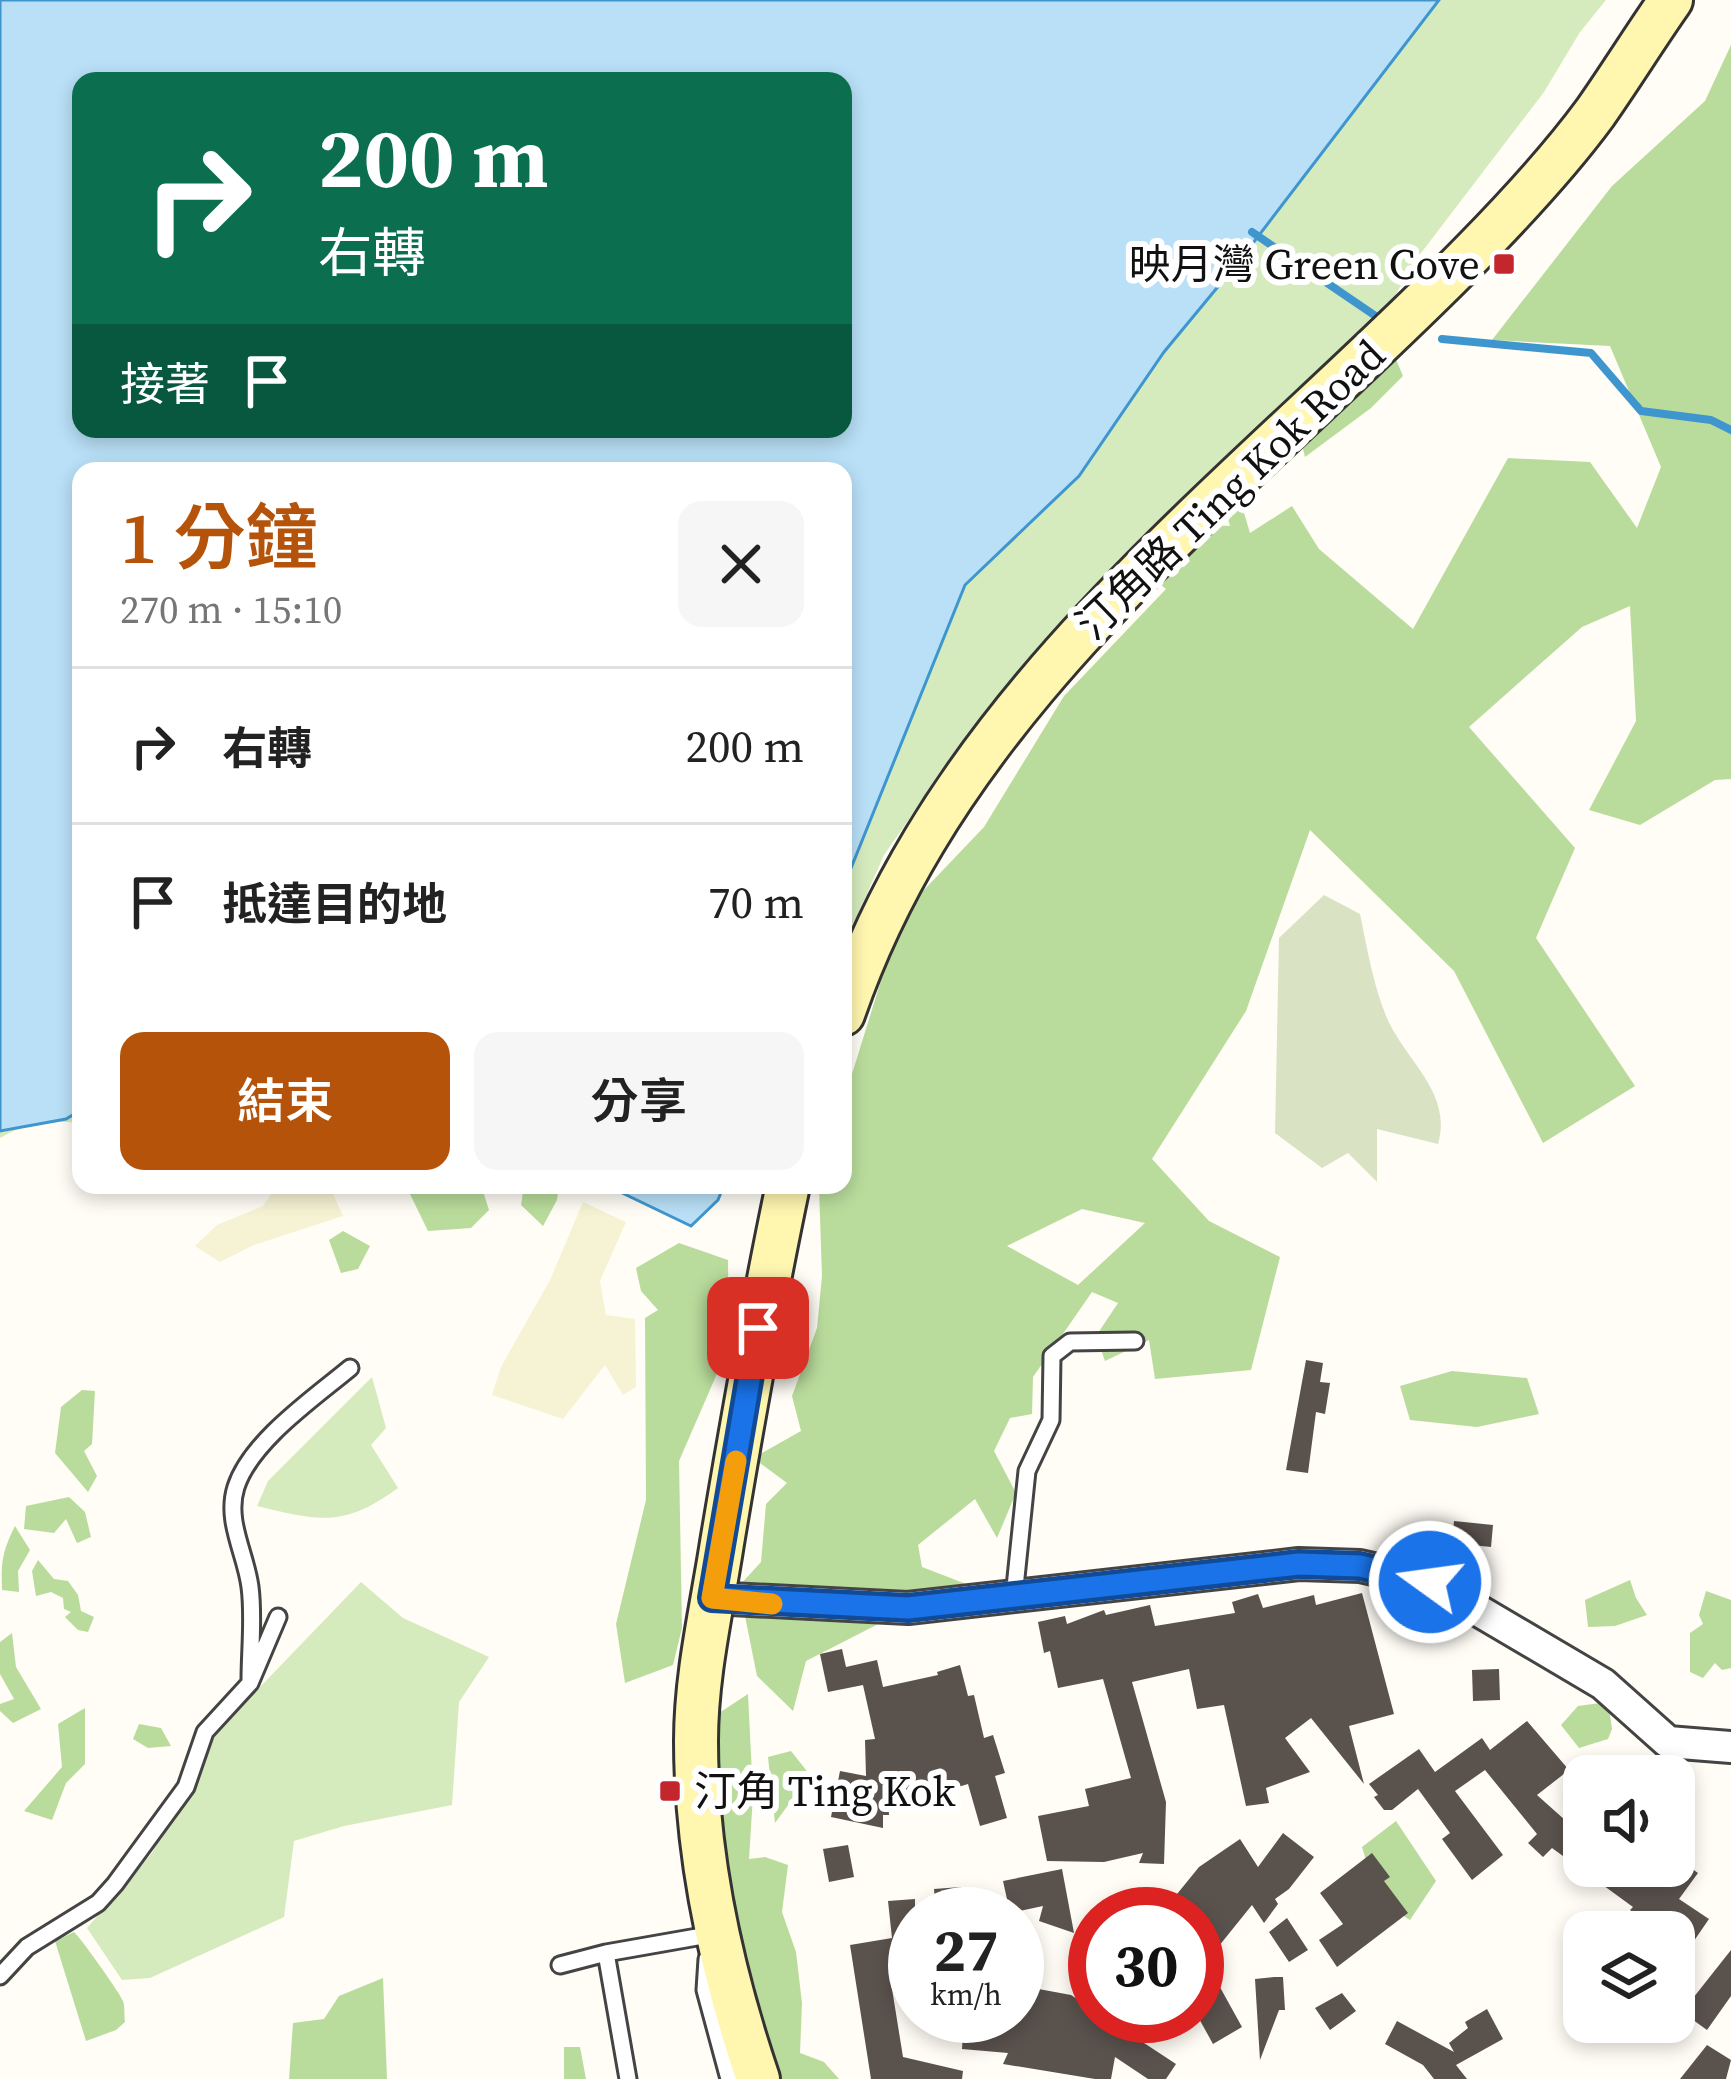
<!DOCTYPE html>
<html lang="zh-TW">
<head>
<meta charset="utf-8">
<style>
  :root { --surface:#fff; --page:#f6f6f6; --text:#222; --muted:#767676; --line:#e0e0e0; --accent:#b45309 }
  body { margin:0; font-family:"Source Serif 4","Noto Sans TC",serif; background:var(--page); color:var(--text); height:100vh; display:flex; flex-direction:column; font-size:45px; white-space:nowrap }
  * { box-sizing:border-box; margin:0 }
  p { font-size:39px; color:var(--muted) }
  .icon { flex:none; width:66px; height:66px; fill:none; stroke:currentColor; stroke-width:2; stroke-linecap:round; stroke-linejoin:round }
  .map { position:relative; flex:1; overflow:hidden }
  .drawer { position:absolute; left:72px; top:462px; width:780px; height:732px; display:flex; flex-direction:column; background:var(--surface); border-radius:24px; box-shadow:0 6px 18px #0003 }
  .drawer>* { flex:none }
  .top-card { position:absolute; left:72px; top:72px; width:780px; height:366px; border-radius:24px; box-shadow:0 6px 18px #0003; background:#0b6e4f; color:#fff; overflow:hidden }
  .buttons { position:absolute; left:1563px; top:1755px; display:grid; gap:24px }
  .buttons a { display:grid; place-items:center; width:132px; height:132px; border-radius:24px; background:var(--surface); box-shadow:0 6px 18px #0003; font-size:60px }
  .speed { position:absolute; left:888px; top:1887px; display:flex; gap:24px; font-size:60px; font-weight:700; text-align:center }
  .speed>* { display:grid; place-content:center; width:156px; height:156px; border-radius:50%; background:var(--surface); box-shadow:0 6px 18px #0003; line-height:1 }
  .speed small { font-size:30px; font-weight:400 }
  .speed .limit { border:18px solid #d22; background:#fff; color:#111 }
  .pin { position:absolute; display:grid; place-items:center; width:102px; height:102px; color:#fff; margin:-51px; border-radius:24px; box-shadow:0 6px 18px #0006 }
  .me { position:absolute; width:132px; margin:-66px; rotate:284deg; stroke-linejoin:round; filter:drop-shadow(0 0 9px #0008) }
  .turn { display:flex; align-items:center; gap:42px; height:252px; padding:0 48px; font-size:54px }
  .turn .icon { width:156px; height:156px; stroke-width:2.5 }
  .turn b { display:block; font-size:84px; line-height:102px }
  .then { display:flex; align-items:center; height:114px; padding:0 48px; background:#0003; gap:24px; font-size:45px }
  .round { display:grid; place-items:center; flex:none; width:126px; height:126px; border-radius:24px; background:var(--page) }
  .head { display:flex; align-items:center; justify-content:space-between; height:204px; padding:0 48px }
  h1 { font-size:72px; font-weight:600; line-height:90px; color:var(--accent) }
  .action { display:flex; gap:24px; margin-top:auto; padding:24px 48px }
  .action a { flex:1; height:138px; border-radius:24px; background:var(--accent); color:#fff; font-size:48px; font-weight:600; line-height:138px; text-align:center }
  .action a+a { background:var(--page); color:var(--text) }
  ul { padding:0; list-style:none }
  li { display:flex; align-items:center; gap:36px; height:156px; padding:0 48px; border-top:3px solid var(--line) }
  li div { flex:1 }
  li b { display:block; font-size:45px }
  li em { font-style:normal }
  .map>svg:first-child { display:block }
</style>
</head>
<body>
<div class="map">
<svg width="1731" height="2079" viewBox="0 0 1731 2079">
  <rect width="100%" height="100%" fill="#fffdf5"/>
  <path fill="#f6f3d4" d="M 277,1185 L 329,1185 L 343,1216 L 254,1245 L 220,1262 L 195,1246 L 217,1225 L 263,1206 Z
    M 583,1202 L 626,1222 L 600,1281 L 606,1315 L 635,1319 L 636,1387 L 623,1395 L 605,1365 L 563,1419 L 492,1395 L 501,1367 L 550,1280 Z"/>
  <path fill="#d5ebbd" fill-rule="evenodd" d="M 0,0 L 1606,0 L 1580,32 L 1544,92 L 1418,257 L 1390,304 L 1363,337 L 1097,591 L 975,725 L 884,855 L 843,948 L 843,471 L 81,471 L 81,1124 C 51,1118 26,1123 0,1138 ZM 81,81 L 843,81 L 843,429 L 81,429 Z
    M 372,1377 L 386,1428 L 371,1445 L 398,1488 C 343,1528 320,1521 257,1506 L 268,1481 Z
    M 361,1582 L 403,1618 L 489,1657 L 459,1702 L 452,1805 L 344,1826 L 294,1841 L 284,1917 L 150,1978 L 122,1980 L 87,1928 L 152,1853 L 210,1739 Z"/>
  <path fill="#b9dc9c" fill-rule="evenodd" d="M 1731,45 L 1731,779 L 1715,780 L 1640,825 L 1589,810 L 1636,721 L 1630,606 L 1582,627 L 1469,727 L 1575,848 L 1536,938 L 1635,1086 L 1543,1143 L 1454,971 L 1310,830 L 1246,1011 L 1152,1159 L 1209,1221 L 1280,1257 L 1251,1370 L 1155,1379 L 1149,1340 L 1105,1361 L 1096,1336 L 1118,1303 L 1092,1292 L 1033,1377 L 1032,1414 L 1010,1418 L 994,1451 L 1016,1493 L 997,1538 L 975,1499 L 918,1545 L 922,1567 L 979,1589 L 886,1620 L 806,1661 L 793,1711 L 757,1676 L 739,1586 L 761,1562 L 766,1504 L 787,1483 L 753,1458 L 801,1431 L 792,1396 L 817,1328 L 822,1276 L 819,1187 L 843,1185 L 843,1103 L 902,913 L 984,827 L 1064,696 L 1166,589 L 1150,576 L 1174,555 L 1190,562 L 1183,544 L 1208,525 L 1230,526 L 1224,504 L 1239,496 L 1250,533 L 1292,506 L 1319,549 L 1413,629 L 1508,458 L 1590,462 L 1637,528 L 1661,467 L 1610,346 L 1492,340 L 1612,186 L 1705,101 ZM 1082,1209 L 1145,1223 L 1078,1285 L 1007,1246 Z
    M 1395,357 L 1403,376 L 1371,408 L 1305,457 L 1299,432 Z
    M 413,1185 L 481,1185 L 489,1210 L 471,1228 L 428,1231 L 409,1192 Z
    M 524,1185 L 559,1185 L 557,1200 L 543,1226 L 521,1205 Z
    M 343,1231 L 370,1246 L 358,1269 L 341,1273 L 329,1240 Z
    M 679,1243 L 728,1260 L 729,1346 L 679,1461 L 682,1628 L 673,1665 L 625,1683 L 616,1624 L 646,1500 L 645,1318 L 658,1310 L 641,1291 L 636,1268 Z
    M 1452,1371 L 1527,1378 L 1539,1414 L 1477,1427 L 1410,1420 L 1400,1386 Z
    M 82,1390 L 95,1391 L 92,1444 L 84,1451 L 97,1476 L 88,1492 L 55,1453 L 61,1407 Z
    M 69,1497 L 85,1512 L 91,1537 L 77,1543 L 66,1519 L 54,1533 L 24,1529 L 26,1506 Z
    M 15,1526 L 30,1550 L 18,1571 L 19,1592 L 2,1590 C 1,1563 2,1552 15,1526 Z
    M 38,1560 L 54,1579 L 68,1581 L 78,1595 L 81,1611 L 94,1617 L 88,1632 L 78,1630 L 65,1617 L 71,1612 L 64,1609 L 63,1598 L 51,1592 L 36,1596 L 32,1571 Z
    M 1630,1580 L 1636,1598 L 1647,1615 L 1615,1626 L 1588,1627 L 1585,1600 Z
    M 1706,1591 L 1731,1600 L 1731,1668 L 1722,1670 L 1715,1663 L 1703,1678 L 1690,1672 L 1690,1633 L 1703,1624 L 1699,1615 Z
    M 12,1633 L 16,1667 L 41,1709 L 13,1723 L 0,1711 L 0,1704 L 14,1699 L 0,1674 L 0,1642 Z
    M 748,1694 L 753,1795 L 749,1859 L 765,1857 L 788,1865 L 782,1912 L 796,1952 L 802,2003 L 800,2053 L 824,2062 L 839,2079 L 758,2079 L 728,1932 L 710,1719 Z
    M 1608,1702 L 1612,1729 L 1608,1739 L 1579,1748 L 1561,1725 L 1578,1706 Z
    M 85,1708 L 85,1764 L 66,1783 L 52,1820 L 24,1811 L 62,1767 L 58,1724 Z
    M 139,1724 L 161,1728 L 171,1746 L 148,1748 L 133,1739 Z
    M 791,1751 L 810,1775 L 775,1823 L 768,1757 Z
    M 1396,1821 L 1436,1881 L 1410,1920 L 1378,1900 L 1362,1847 Z
    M 74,1932 C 80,1937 120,1993 123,2001 C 125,2007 124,2015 125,2022 L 116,2030 L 86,2041 L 55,1941 Z
    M 383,1978 L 387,2079 L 289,2079 L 293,2023 L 324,2019 L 339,1996 Z
    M 564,2047 L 580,2047 L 586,2079 L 564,2079 Z"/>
  <path fill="#d9e3c4" d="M 1324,895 L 1360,914 C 1367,948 1373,984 1386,1016 C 1405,1061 1453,1092 1438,1144 L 1377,1129 L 1377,1182 L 1348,1153 L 1322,1168 L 1275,1133 L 1279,938 Z"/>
  <path fill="#b9e0f7" stroke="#3f96cf" stroke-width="3" fill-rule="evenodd" d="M 0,0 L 1439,0 L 1240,260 L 1164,352 L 1079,476 L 965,585 L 843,888 L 843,471 L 81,471 L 81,1110 L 66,1119 L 0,1131 ZM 81,81 L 843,81 L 843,429 L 81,429 Z
    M 614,1185 L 724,1185 L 718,1200 L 691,1226 L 616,1190 Z"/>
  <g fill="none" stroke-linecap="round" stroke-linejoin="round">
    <path stroke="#3f96cf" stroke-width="8" d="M 1252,232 L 1380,319
      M 1442,339 L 1591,353 L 1641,411 L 1711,420 L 1731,430"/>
  </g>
  <path fill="#5a524d" d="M 1306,1360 L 1323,1363 L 1320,1382 L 1330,1383 L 1325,1414 L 1316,1412 L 1308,1473 L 1286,1470 Z
    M 1454,1521 L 1493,1525 L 1491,1547 L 1452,1543 Z
    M 1362,1593 L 1394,1714 L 1349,1726 L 1364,1784 L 1311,1718 L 1285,1738 L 1310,1772 L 1266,1788 L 1269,1803 L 1246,1806 L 1224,1705 L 1197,1709 L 1189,1669 L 1132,1682 L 1166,1802 L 1164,1864 L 1139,1863 L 1143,1853 L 1104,1862 L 1047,1861 L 1038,1816 L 1089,1806 L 1085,1789 L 1131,1778 L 1103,1679 L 1058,1688 L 1050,1651 L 1044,1653 L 1038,1622 L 1065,1616 L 1067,1624 L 1104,1610 L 1106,1615 L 1150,1605 L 1155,1626 L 1235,1613 L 1232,1602 L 1258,1594 L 1263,1608 L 1314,1595 L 1316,1605 Z
    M 842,1649 L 846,1667 L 877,1660 L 883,1687 L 938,1675 L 937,1672 L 960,1665 L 968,1696 L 974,1695 L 984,1738 L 993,1735 L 1005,1773 L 995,1776 L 1007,1818 L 980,1826 L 968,1784 L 935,1794 L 888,1796 L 889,1815 L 883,1815 L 883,1828 L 831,1817 L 840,1771 L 866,1776 L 865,1740 L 875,1739 L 863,1685 L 828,1692 L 820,1654 Z
    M 1499,1669 L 1500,1700 L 1473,1701 L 1472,1670 Z
    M 1527,1721 L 1569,1770 L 1537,1795 L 1584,1837 L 1584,1866 L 1622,1866 L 1644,1882 L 1655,1866 L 1674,1866 L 1674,1856 L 1698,1873 L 1679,1899 L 1709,1919 L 1687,1951 L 1674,1942 L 1674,1932 L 1652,1928 L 1630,1910 L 1633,1907 L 1552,1848 L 1543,1857 L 1528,1843 L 1537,1834 L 1485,1770 L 1455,1791 L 1503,1855 L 1472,1880 L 1442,1839 L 1450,1833 L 1418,1789 L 1392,1810 L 1384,1810 L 1374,1797 L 1378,1795 L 1369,1784 L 1419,1749 L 1435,1772 L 1482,1738 L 1490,1750 Z
    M 1283,1833 L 1314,1857 L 1289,1889 L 1275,1899 L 1278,1904 L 1264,1923 L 1252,1905 L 1206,1962 L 1242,2027 L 1213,2044 L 1197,2015 L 1197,1929 L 1202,1923 L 1197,1914 L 1173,1899 L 1199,1867 L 1240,1839 L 1258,1867 Z
    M 848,1845 L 854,1877 L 829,1882 L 823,1849 Z
    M 1372,1853 L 1390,1877 L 1384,1881 L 1408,1913 L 1337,1967 L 1319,1940 L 1343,1924 L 1320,1893 Z
    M 1062,1869 L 1074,1933 L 1039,1921 L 1043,1906 L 1010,1913 L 1003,1881 Z
    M 961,1887 L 964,1914 L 936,1914 L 934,1889 Z
    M 915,1899 L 915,1961 L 888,1964 L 903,2057 L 963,2071 L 962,2079 L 871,2079 L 850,1945 L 892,1938 L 888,1901 Z
    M 1287,1918 L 1308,1950 L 1289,1962 L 1269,1932 Z
    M 1731,1950 L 1731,1996 L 1707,2030 L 1682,2012 Z
    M 1274,1977 L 1283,1977 L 1285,2010 L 1279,2010 L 1260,2060 L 1255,1979 Z
    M 1017,1985 L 1071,1995 L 1095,2011 L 1095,2016 L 1103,2016 L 1176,2064 L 1166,2079 L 1148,2079 L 1115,2057 L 1111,2079 L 1095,2079 L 1003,2064 L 1008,2053 L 962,2049 L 964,2016 L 1017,2016 Z
    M 1342,1993 L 1356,2011 L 1330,2030 L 1315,2008 Z
    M 1487,2009 L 1503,2039 L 1456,2065 L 1467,2079 L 1434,2079 L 1423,2065 L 1385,2044 L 1397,2021 L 1454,2052 L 1449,2043 L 1468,2028 L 1465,2022 Z
    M 1707,2045 L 1731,2060 L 1726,2079 L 1680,2079 Z"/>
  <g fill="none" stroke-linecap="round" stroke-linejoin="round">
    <defs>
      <path id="lane" d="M 1014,1597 L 1027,1471 L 1051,1420 L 1052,1356 L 1070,1342 L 1135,1341
        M 250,1680 C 250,1650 254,1617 250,1587 C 246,1554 225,1521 236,1487 C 251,1441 314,1398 350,1368
        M 606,1953 L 628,2079
        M 707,1959 L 705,1990 L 729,2079
        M 560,1965 L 606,1953 L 714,1934
        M 0,1976 L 27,1947 L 98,1903 L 115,1884 L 186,1787 L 205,1732 L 250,1683 L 278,1617"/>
      <path id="street" d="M 712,1598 L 908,1608 L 1299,1564 L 1360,1566 L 1430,1582 L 1603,1684 L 1668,1742 L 1731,1747"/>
      <path id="secondary" d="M 843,1014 C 954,689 1244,487 1475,250 C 1517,207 1559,162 1595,113 C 1621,76 1645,37 1671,0
        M 758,2079 C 721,1970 696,1856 696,1741 C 696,1674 712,1608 722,1543 C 742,1423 763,1304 788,1185"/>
    </defs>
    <use href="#lane" stroke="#444" stroke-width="21"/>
    <use href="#street" stroke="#444" stroke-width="36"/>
    <use href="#secondary" stroke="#333" stroke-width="48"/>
    <use href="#lane" stroke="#fff" stroke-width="15"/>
    <use href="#street" stroke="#fff" stroke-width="30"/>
    <use href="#secondary" stroke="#fff6b0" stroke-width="42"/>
  </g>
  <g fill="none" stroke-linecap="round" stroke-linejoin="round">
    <defs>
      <path id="route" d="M 758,1328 L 712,1598 L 908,1608 L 1299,1564 L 1360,1566 L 1430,1582"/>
    </defs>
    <use href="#route" stroke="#114b97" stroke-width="30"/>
    <use href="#route" stroke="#1a73e8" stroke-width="21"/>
    <path stroke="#f59e0b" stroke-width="21" d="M 736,1461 L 712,1598 L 772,1604"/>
  </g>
  <g fill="#c4262e" stroke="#fff" stroke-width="4.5">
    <rect x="1492" y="252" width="24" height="24" rx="6"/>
    <rect x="658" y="1779" width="24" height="24" rx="6"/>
  </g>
  <g text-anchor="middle" stroke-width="12" stroke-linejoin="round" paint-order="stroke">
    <g font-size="42" fill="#111" stroke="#fff" text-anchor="end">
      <text x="1480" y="279">映月灣 Green Cove</text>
      <text x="694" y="1806" text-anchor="start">汀角 Ting Kok</text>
    </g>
    <g font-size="42" fill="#111" stroke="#fff">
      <text transform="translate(1230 489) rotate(-44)" y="15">汀角路 Ting Kok Road</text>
    </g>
  </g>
</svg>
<div class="buttons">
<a><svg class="icon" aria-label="sound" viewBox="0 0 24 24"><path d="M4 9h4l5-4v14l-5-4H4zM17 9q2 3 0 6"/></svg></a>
<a><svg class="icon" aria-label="layers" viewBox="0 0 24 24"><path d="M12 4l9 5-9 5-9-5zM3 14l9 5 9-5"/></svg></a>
</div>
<div class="speed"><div>27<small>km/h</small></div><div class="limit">30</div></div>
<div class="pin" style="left:758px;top:1328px;background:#d93025"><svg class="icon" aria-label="arrive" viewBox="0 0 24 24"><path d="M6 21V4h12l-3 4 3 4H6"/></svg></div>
<svg class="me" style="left:1430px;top:1582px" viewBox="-20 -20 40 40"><circle r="17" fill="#1a73e8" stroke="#fff" stroke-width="3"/><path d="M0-11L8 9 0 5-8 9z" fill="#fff"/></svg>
<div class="top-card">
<div class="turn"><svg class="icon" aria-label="right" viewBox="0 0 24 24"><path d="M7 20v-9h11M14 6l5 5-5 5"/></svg><div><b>200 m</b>右轉</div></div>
<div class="then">接著<svg class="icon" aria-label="arrive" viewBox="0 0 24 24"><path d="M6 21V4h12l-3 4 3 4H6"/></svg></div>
</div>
<section class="drawer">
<div class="head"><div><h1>1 分鐘</h1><p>270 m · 15:10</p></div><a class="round"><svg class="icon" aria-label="close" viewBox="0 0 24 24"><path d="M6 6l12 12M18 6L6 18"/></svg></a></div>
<ul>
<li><svg class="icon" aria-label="right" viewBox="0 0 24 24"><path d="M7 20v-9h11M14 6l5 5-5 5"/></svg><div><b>右轉</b></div><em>200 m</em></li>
<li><svg class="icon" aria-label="arrive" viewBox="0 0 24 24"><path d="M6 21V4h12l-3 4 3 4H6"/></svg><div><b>抵達目的地</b></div><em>70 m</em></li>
</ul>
<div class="action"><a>結束</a><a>分享</a></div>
</section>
</div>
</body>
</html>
